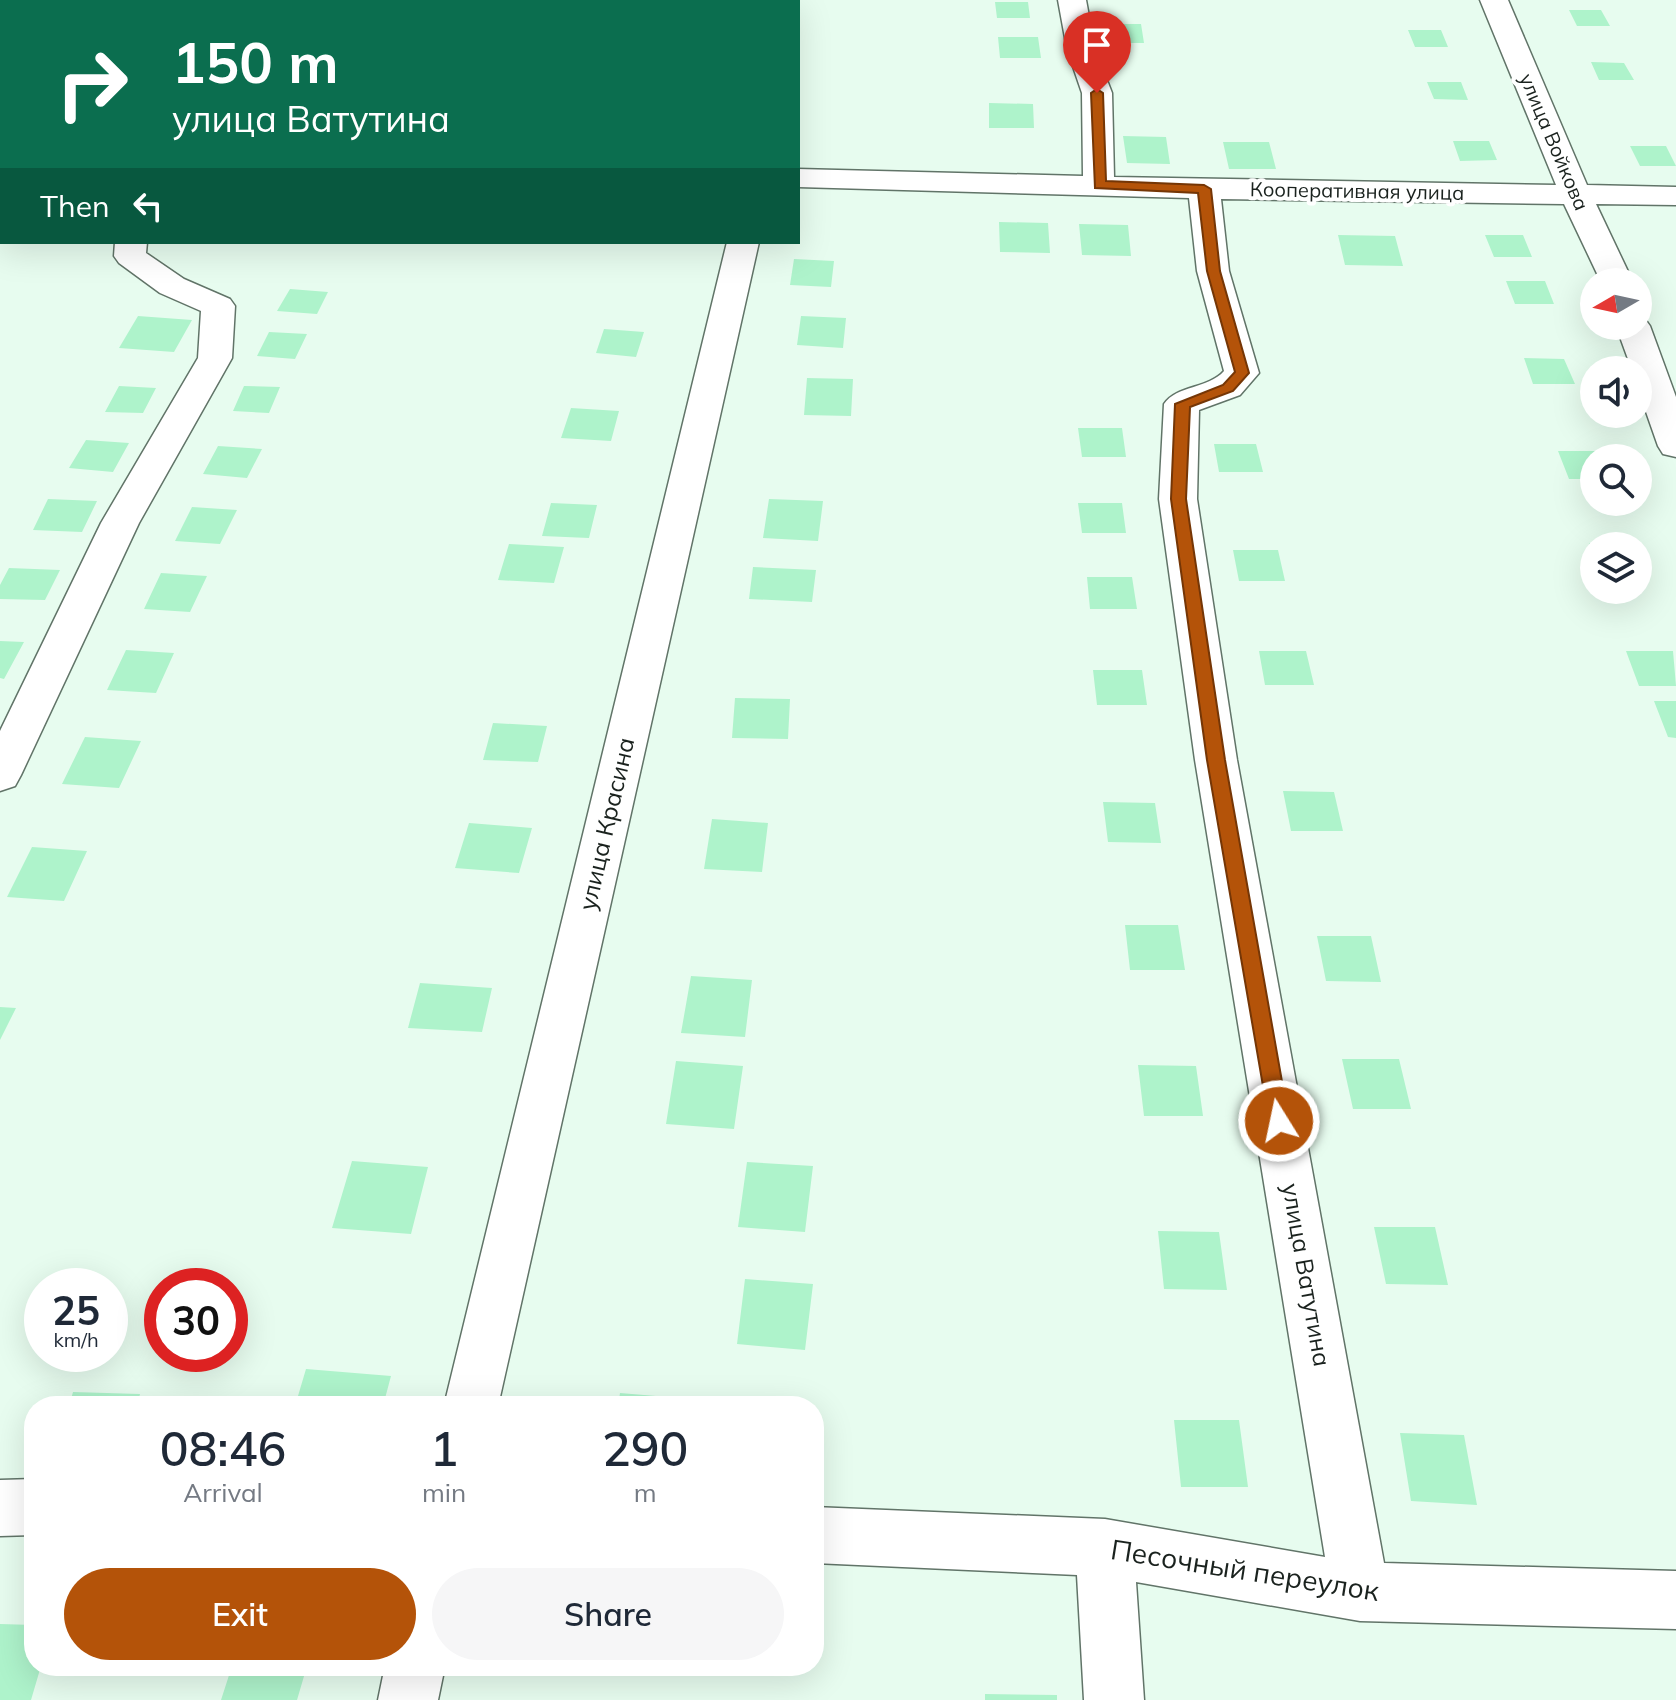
<!DOCTYPE html>
<html lang="en">
<head>
<meta charset="utf-8">
<style>
  :root { --surface:#fff; --page:#f6f6f7; --text:#1f2937; --muted:#747a83; --accent:#b45309 }
  body { margin:0; font-family:Mulish,sans-serif; background:var(--page); color:var(--text); height:100vh; display:flex; flex-direction:column; font-size:30px; white-space:nowrap }
  * { box-sizing:border-box; margin:0 }
  p { font-size:26px; color:var(--muted) }
  .icon { flex:none; width:44px; height:44px; fill:none; stroke:currentColor; stroke-width:2; stroke-linecap:round; stroke-linejoin:round }
  .map { position:relative; flex:1; overflow:hidden }
  .details { position:absolute; left:24px; top:1396px; width:800px; height:280px; display:flex; flex-direction:column; background:var(--surface); border-radius:32px; box-shadow:0 8px 32px #0002 }
  .details>* { flex:none }
  .top-card { position:absolute; left:0px; top:0px; width:800px; height:244px; box-shadow:0 8px 32px #0002; background:#0b6e4f; color:#fff; overflow:hidden }
  .needle { width:52px; rotate:261deg }
  .buttons { position:absolute; left:1580px; top:268px; display:grid; gap:16px }
  .buttons a { display:grid; place-items:center; width:72px; height:72px; border-radius:50%; background:var(--surface); box-shadow:0 8px 32px #0002; font-size:40px }
  .speed { position:absolute; left:24px; top:1268px; display:flex; gap:16px; font-size:40px; font-weight:700; text-align:center }
  .speed>* { display:grid; place-content:center; width:104px; height:104px; border-radius:50%; background:var(--surface); box-shadow:0 8px 32px #0002; line-height:1 }
  .speed small { font-size:20px; font-weight:400 }
  .speed .limit { border:12px solid #d22; background:#fff; color:#111 }
  .pin { position:absolute; display:grid; place-items:center; width:68px; height:68px; color:#fff; margin:-82px -34px; border-radius:50% 50% 50% 0; rotate:-45deg; box-shadow:0 0 8px #0007 }
  .pin .icon { rotate:45deg }
  .me { position:absolute; width:88px; margin:-44px; rotate:350deg; stroke-linejoin:round; filter:drop-shadow(0 0 6px #0008) }
  .turn { display:flex; align-items:center; gap:28px; height:168px; padding:0 40px; font-size:36px }
  .turn .icon { width:104px; height:104px; stroke-width:2.5 }
  .turn b { display:block; font-size:56px; line-height:68px }
  .then { display:flex; align-items:center; height:76px; padding:0 40px; background:#0003; gap:16px; font-size:30px }
  .eta { display:flex; justify-content:space-evenly; align-items:center; height:136px; text-align:center }
  .eta b { font-size:48px; font-weight:600; line-height:56px }
  .action { display:flex; gap:16px; margin-top:auto; padding:16px 40px }
  .action a { flex:1; height:92px; border-radius:48px; background:var(--accent); color:#fff; font-size:32px; font-weight:600; line-height:92px; text-align:center }
  .action a+a { background:var(--page); color:var(--text) }
  .map>svg:first-child { display:block }
</style>
</head>
<body>
<div class="map">
<svg width="1676" height="1700" viewBox="0 0 1676 1700">
  <rect width="100%" height="100%" fill="#e7fcef"/>
  <path fill="#aef3cb" d="M 995,2 L 1028,2 L 1030,18 L 997,18 Z
    M 1569,10 L 1601,10 L 1610,26 L 1577,26 Z
    M 1104,24 L 1141,24 L 1144,43 L 1107,43 Z
    M 1408,30 L 1441,30 L 1448,47 L 1415,47 Z
    M 998,37 L 1038,37 L 1041,58 L 1000,58 Z
    M 1591,62 L 1624,63 L 1634,80 L 1599,80 Z
    M 1427,82 L 1461,82 L 1468,100 L 1434,99 Z
    M 989,103 L 1033,104 L 1034,128 L 989,128 Z
    M 1123,136 L 1166,137 L 1170,164 L 1127,163 Z
    M 1453,141 L 1489,141 L 1497,160 L 1460,161 Z
    M 1223,142 L 1269,142 L 1276,169 L 1229,169 Z
    M 1630,146 L 1666,146 L 1676,166 L 1640,166 Z
    M 999,222 L 1048,223 L 1050,253 L 1000,252 Z
    M 1079,224 L 1128,225 L 1131,256 L 1082,255 Z
    M 1338,235 L 1395,236 L 1403,266 L 1345,265 Z
    M 1485,235 L 1523,235 L 1532,257 L 1494,257 Z
    M 794,259 L 834,261 L 831,287 L 790,285 Z
    M 1506,281 L 1545,281 L 1554,304 L 1515,304 Z
    M 290,289 L 328,292 L 317,314 L 277,311 Z
    M 138,316 L 192,320 L 174,352 L 119,348 Z
    M 801,316 L 846,318 L 843,348 L 797,345 Z
    M 604,329 L 644,332 L 636,357 L 596,353 Z
    M 269,332 L 307,334 L 295,359 L 257,356 Z
    M 1524,358 L 1564,359 L 1575,384 L 1533,384 Z
    M 807,378 L 853,379 L 851,416 L 804,415 Z
    M 119,386 L 156,388 L 143,413 L 105,412 Z
    M 244,386 L 280,387 L 269,413 L 233,411 Z
    M 571,408 L 619,411 L 611,441 L 561,438 Z
    M 1078,428 L 1122,428 L 1126,457 L 1082,457 Z
    M 86,440 L 129,443 L 113,472 L 69,468 Z
    M 1214,444 L 1256,444 L 1263,472 L 1219,472 Z
    M 218,446 L 262,449 L 247,478 L 203,474 Z
    M 1558,451 L 1601,451 L 1604,458 L 1594,458 L 1594,479 L 1569,479 Z
    M 48,499 L 97,501 L 82,532 L 33,530 Z
    M 769,499 L 823,501 L 818,541 L 763,538 Z
    M 551,503 L 597,505 L 589,538 L 542,536 Z
    M 1078,503 L 1122,503 L 1126,533 L 1082,533 Z
    M 192,507 L 237,510 L 220,544 L 175,541 Z
    M 1589,543 L 1634,543 L 1636,546 L 1594,546 L 1594,556 Z
    M 509,544 L 564,547 L 554,583 L 498,580 Z
    M 1233,550 L 1278,550 L 1285,581 L 1239,581 Z
    M 753,567 L 816,570 L 812,602 L 749,599 Z
    M 9,568 L 60,570 L 45,600 L 0,599 L 0,585 Z
    M 161,573 L 207,576 L 190,612 L 144,609 Z
    M 1087,577 L 1132,577 L 1137,609 L 1090,609 Z
    M 0,641 L 24,642 L 4,679 L 0,678 Z
    M 126,650 L 174,653 L 156,693 L 107,690 Z
    M 1259,651 L 1306,651 L 1314,685 L 1265,685 Z
    M 1626,651 L 1673,651 L 1676,686 L 1639,686 Z
    M 1093,670 L 1142,670 L 1147,705 L 1097,705 Z
    M 735,698 L 790,699 L 788,739 L 732,738 Z
    M 1654,701 L 1676,701 L 1676,738 L 1668,737 Z
    M 493,723 L 547,726 L 538,762 L 483,760 Z
    M 85,737 L 141,741 L 119,788 L 62,784 Z
    M 1283,791 L 1334,792 L 1343,831 L 1291,831 Z
    M 1103,802 L 1155,803 L 1161,843 L 1108,842 Z
    M 712,819 L 768,823 L 762,872 L 704,869 Z
    M 469,823 L 532,828 L 519,873 L 455,868 Z
    M 32,847 L 87,851 L 64,901 L 7,897 Z
    M 1125,925 L 1178,925 L 1185,970 L 1130,970 Z
    M 1317,936 L 1371,936 L 1381,982 L 1326,981 Z
    M 691,976 L 752,980 L 745,1037 L 681,1033 Z
    M 420,983 L 492,988 L 482,1032 L 408,1028 Z
    M 0,1007 L 16,1008 L 0,1040 Z
    M 1342,1059 L 1399,1059 L 1411,1109 L 1353,1109 Z
    M 676,1061 L 743,1066 L 734,1129 L 666,1124 Z
    M 1138,1065 L 1196,1066 L 1203,1116 L 1144,1116 Z
    M 352,1161 L 428,1167 L 411,1234 L 332,1228 Z
    M 747,1162 L 813,1166 L 805,1232 L 738,1227 Z
    M 1374,1227 L 1435,1227 L 1448,1285 L 1386,1284 Z
    M 1158,1231 L 1219,1232 L 1227,1290 L 1164,1289 Z
    M 745,1279 L 813,1284 L 805,1350 L 737,1344 Z
    M 306,1369 L 391,1376 L 383,1406 L 295,1406 Z
    M 73,1392 L 140,1394 L 137,1406 L 69,1406 Z
    M 620,1393 L 692,1399 L 690,1406 L 618,1406 Z
    M 1174,1420 L 1239,1420 L 1248,1487 L 1181,1487 Z
    M 1400,1433 L 1464,1435 L 1477,1505 L 1411,1501 Z
    M 0,1624 L 34,1625 L 34,1666 L 41,1666 L 31,1700 L 0,1700 Z
    M 232,1666 L 307,1666 L 297,1700 L 221,1700 Z
    M 985,1694 L 1057,1695 L 1057,1700 L 985,1700 Z"/>
  <g fill="none" stroke-linecap="round" stroke-linejoin="round">
    <defs>
      <path id="street" d="M 359,0 L 387,0 L 358,2 Z
        M 1058,0 L 1086,0 L 1095,49 L 1112,93 L 1114,177 L 1556,185 L 1480,0 L 1508,0 L 1587,185 L 1676,187 L 1676,205 L 1596,204 L 1633,282 L 1601,282 L 1564,204 L 1221,199 L 1229,271 L 1259,373 L 1240,395 L 1199,410 L 1197,499 L 1237,760 L 1384,1563 L 1676,1571 L 1676,1629 L 1360,1621 L 1136,1582 L 1144,1700 L 1084,1700 L 1077,1575 L 814,1563 L 814,1507 L 1105,1519 L 1325,1557 L 1195,760 L 1159,499 L 1164,404 C 1177,385 1208,389 1224,371 L 1197,271 L 1189,198 L 798,187 L 798,169 L 1083,176 L 1082,93 L 1067,49 Z
        M 0,137 L 2,137 L 2,156 L 0,156 Z
        M 115,242 L 147,242 L 146,253 L 184,279 L 230,299 L 235,306 L 232,358 L 139,523 L 21,775 L 15,786 L 0,791 L 0,731 L 101,523 L 198,358 L 201,311 L 160,293 L 119,263 L 114,256 Z
        M 727,242 L 759,242 L 498,1406 L 444,1406 Z
        M 1638,317 L 1645,319 L 1650,326 L 1676,397 L 1676,457 L 1663,454 L 1658,446 L 1638,389 L 1638,370 L 1632,370 L 1616,326 L 1638,326 Z
        M 34,1479 L 34,1535 L 0,1536 L 0,1480 Z
        M 385,1666 L 445,1666 L 438,1700 L 378,1700 Z"/>
    </defs>
    <use href="#street" stroke="#617468" stroke-width="3"/>
    <use href="#street" fill="#fff" fill-rule="evenodd"/>
  </g>
  <path fill="#b45309" stroke="#753606" stroke-width="2" d="M 1097,89 L 1103,93 L 1106,181 L 1204,185 L 1211,189 L 1220,271 L 1249,373 L 1233,391 L 1190,407 L 1186,499 L 1225,760 L 1289,1121 L 1286,1127 L 1279,1129 L 1272,1127 L 1269,1121 L 1207,760 L 1171,499 L 1175,404 L 1223,385 L 1235,372 L 1207,271 L 1198,193 L 1095,188 L 1091,93 Z"/>
  <g text-anchor="middle" stroke-width="8" stroke-linejoin="round" paint-order="stroke">
    <g font-size="20" fill="#1a221e" stroke="#fff">
      <text transform="translate(1554 142) rotate(67)" y="7">улица Войкова</text>
      <text transform="translate(1357 191) rotate(1)" y="7">Кооперативная улица</text>
    </g>
    <g font-size="24" fill="#1a221e" stroke="#fff">
      <text transform="translate(607 824) rotate(-77)" y="8">улица Красина</text>
      <text transform="translate(1306 1275) rotate(80)" y="8">улица Ватутина</text>
    </g>
    <g font-size="28" fill="#1a221e" stroke="#fff">
      <text transform="translate(1245 1570) rotate(9)" y="10">Песочный переулок</text>
    </g>
  </g>
</svg>
<div class="buttons">
<a><svg class="needle" viewBox="-14 -14 28 28"><path d="M0-13l5 13h-10z" fill="#e53935"/><path d="M0 13l5-13h-10z" fill="#747a83"/></svg></a>
<a><svg class="icon" aria-label="sound" viewBox="0 0 24 24"><path d="M4 9h4l5-4v14l-5-4H4zM17 9q2 3 0 6"/></svg></a>
<a><svg class="icon" aria-label="search" viewBox="0 0 24 24"><circle cx="10" cy="10" r="6"/><path d="M15 15l6 6"/></svg></a>
<a><svg class="icon" aria-label="layers" viewBox="0 0 24 24"><path d="M12 4l9 5-9 5-9-5zM3 14l9 5 9-5"/></svg></a>
</div>
<div class="speed"><div>25<small>km/h</small></div><div class="limit">30</div></div>
<div class="pin" style="left:1097px;top:93px;background:#d93025"><svg class="icon" aria-label="arrive" viewBox="0 0 24 24"><path d="M6 21V4h12l-3 4 3 4H6"/></svg></div>
<svg class="me" style="left:1279px;top:1121px" viewBox="-20 -20 40 40"><circle r="17" fill="#b45309" stroke="#fff" stroke-width="3"/><path d="M0-11L8 9 0 5-8 9z" fill="#fff"/></svg>
<div class="top-card">
<div class="turn"><svg class="icon" aria-label="right" viewBox="0 0 24 24"><path d="M7 20v-9h11M14 6l5 5-5 5"/></svg><div><b>150 m</b>улица Ватутина</div></div>
<div class="then">Then<svg class="icon" aria-label="left" viewBox="0 0 24 24"><path d="M17 20v-9H6M10 6l-5 5 5 5"/></svg></div>
</div>
<section class="details">
<div class="eta">
<div><b>08:46</b><p>Arrival</p></div>
<div><b>1</b><p>min</p></div>
<div><b>290</b><p>m</p></div>
</div>
<div class="action"><a>Exit</a><a>Share</a></div>
</section>
</div>
</body>
</html>
